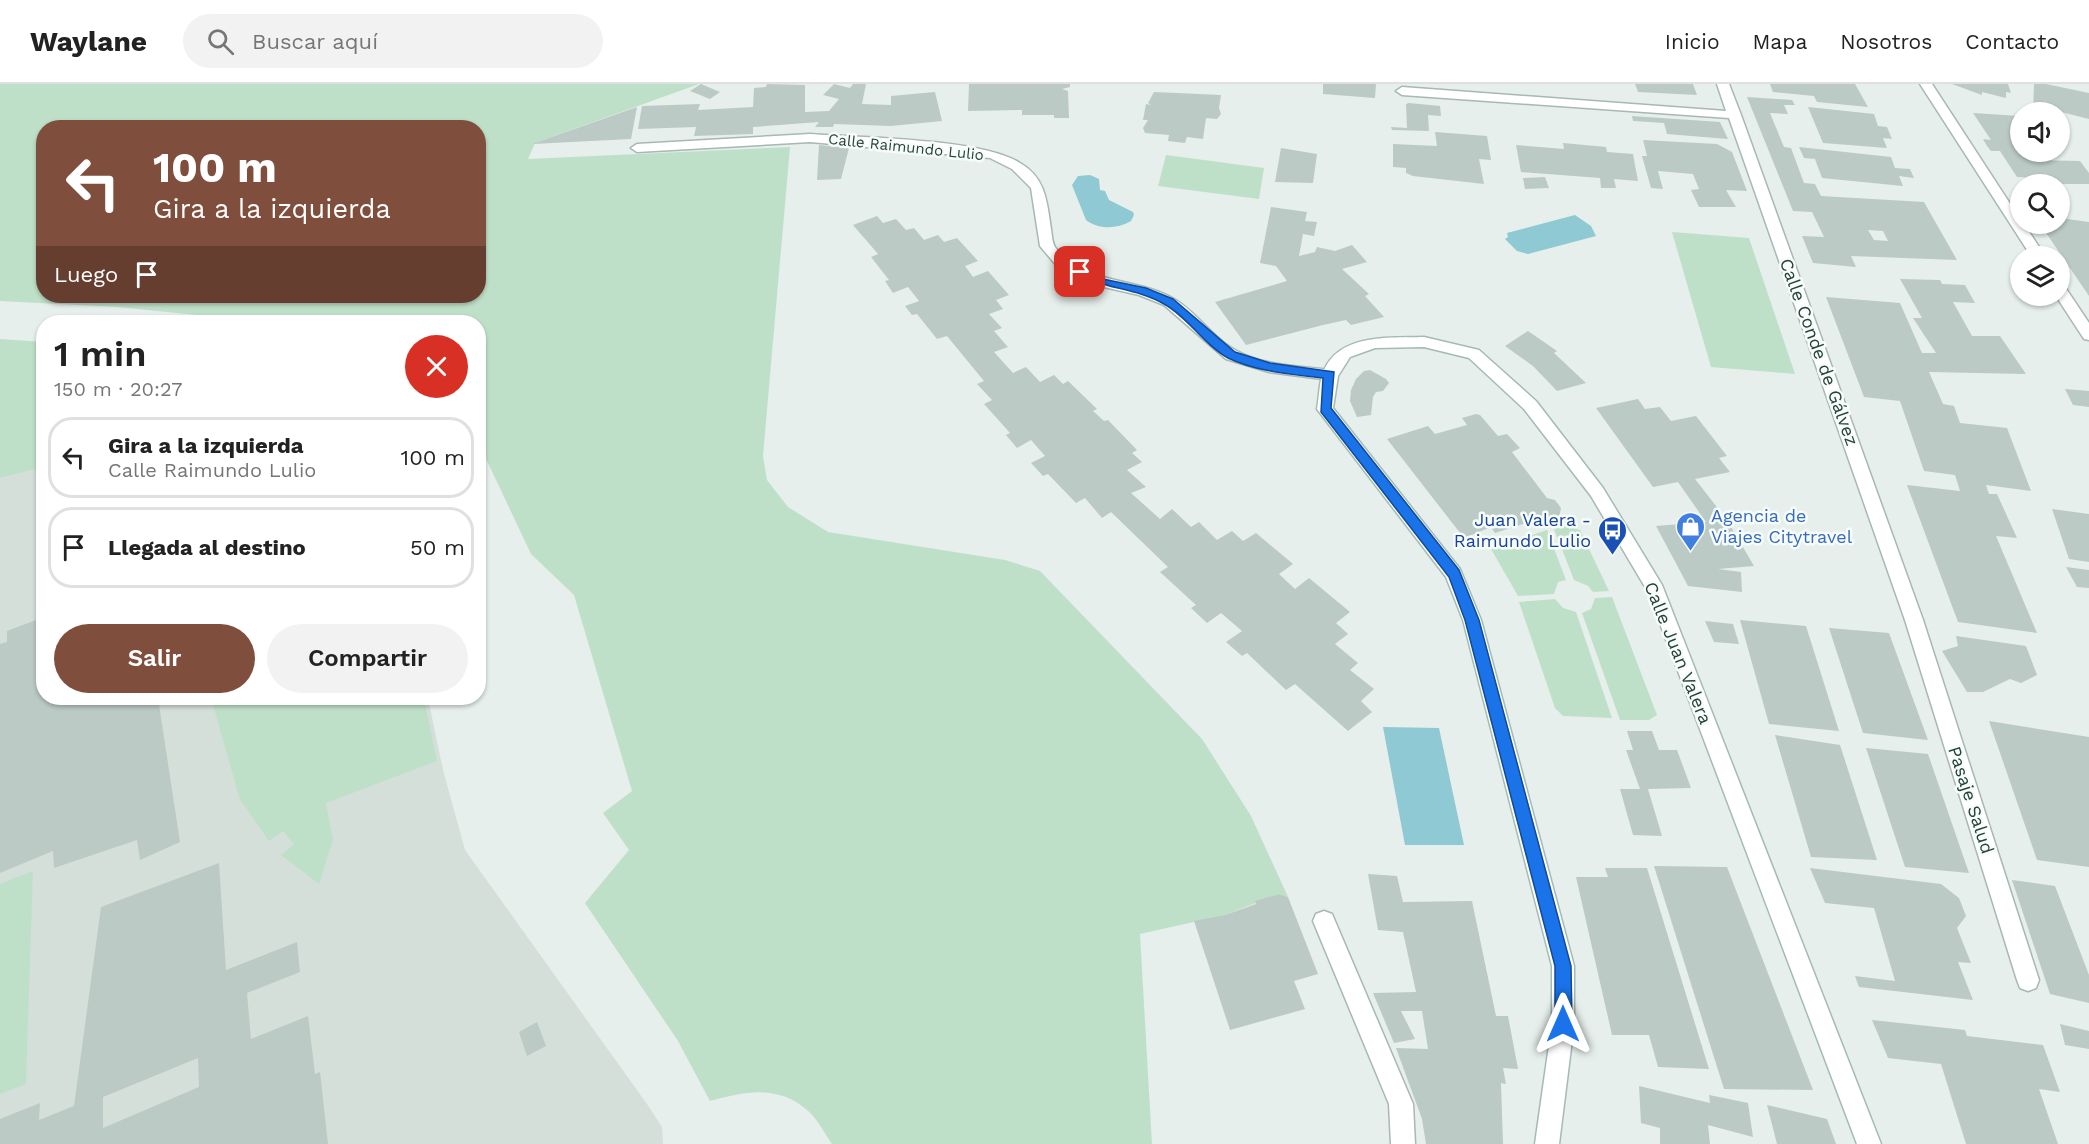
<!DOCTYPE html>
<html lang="es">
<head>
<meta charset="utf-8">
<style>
  :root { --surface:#fff; --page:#f2f2f2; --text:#222; --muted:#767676; --line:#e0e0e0; --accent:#804e3d }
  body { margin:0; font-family:"Work Sans",sans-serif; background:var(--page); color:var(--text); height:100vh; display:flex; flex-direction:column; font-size:22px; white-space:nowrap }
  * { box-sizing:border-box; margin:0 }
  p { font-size:20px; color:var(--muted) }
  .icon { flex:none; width:33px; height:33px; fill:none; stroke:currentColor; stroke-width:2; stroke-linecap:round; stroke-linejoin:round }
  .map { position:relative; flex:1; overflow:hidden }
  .drawer { position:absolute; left:36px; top:231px; width:450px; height:390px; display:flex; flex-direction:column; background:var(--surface); border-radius:24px; box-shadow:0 2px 4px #0004 }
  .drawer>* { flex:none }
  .hud { position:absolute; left:36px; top:36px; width:450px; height:183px; border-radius:24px; box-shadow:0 2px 4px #0004; background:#804e3d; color:#fff; overflow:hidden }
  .fabs { position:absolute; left:2010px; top:18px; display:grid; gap:12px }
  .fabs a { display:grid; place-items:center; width:60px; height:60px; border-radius:50%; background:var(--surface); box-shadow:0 2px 4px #0004; font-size:30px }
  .pin { position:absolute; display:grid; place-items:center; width:51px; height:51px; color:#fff; margin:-26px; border-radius:12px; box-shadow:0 3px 9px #0006 }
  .me { position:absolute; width:66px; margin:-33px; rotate:0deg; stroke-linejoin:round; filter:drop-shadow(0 0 4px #0008) }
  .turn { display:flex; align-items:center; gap:21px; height:126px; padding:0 18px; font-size:27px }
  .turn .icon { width:78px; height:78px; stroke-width:2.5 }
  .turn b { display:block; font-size:42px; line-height:51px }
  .then { display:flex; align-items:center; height:57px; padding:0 18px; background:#0003; gap:12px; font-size:22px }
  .round { display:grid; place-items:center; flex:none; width:63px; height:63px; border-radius:32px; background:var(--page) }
  .headline { display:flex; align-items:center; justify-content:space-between; height:102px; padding:0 18px }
  h1 { font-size:36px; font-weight:600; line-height:45px }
  .action { display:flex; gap:12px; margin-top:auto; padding:12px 18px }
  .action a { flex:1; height:69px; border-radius:36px; background:var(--accent); color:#fff; font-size:24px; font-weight:600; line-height:69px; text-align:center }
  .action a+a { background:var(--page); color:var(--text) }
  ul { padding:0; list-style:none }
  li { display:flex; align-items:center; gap:18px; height:81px; margin:0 12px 9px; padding:0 6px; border:3px solid var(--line); border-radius:24px }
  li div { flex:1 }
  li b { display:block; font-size:22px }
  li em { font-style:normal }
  header { display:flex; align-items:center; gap:36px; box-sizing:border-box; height:84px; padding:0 30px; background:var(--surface); border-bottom:2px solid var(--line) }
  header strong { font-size:28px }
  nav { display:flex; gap:33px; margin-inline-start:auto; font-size:21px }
  .search { width:420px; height:54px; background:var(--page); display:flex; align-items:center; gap:15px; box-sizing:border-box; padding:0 21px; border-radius:33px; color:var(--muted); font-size:22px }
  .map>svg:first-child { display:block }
</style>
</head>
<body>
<header>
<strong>Waylane</strong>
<div class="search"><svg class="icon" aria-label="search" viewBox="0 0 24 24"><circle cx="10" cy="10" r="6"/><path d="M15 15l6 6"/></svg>Buscar aquí</div>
<nav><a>Inicio</a><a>Mapa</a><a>Nosotros</a><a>Contacto</a></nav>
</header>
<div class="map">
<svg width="2089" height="1060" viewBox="0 0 2089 1060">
  <rect width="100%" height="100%" fill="#e6efeb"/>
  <path fill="#d4dfda" d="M 44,258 L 44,614 L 428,614 L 443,686 L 465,766 L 647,1020 L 662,1043 L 663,1060 L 0,1060 L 0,271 Z"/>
  <path fill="#bfe0c8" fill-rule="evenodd" d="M 0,0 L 699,0 L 535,59 L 528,75 L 790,63 L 763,372 L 767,396 L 788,423 L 828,448 L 1005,476 L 1040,487 L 1202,655 L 1251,732 L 1288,813 L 1279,810 L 1225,831 L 1140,850 L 1152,1060 L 832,1060 C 825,1050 817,1034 807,1026 C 778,1000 744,1008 710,1017 L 678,957 L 585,819 L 629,766 L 603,729 L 632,707 L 574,511 L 531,470 L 479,360 L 478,238 L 266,238 L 117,223 L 0,217 ZM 44,44 L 478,44 L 478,212 L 44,212 Z
    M 1166,71 L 1264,84 L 1259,115 L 1158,102 Z
    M 1672,148 L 1749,154 L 1795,290 L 1711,283 Z
    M 0,255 L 44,258 L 43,383 L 0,394 Z
    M 1568,442 L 1580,446 L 1609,507 L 1593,508 L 1588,502 L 1574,496 L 1554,445 Z
    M 1547,446 L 1566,496 L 1558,498 L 1554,510 L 1518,512 L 1491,465 Z
    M 1612,513 L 1657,631 L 1649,636 L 1620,636 L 1582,529 L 1591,525 L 1595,514 Z
    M 1555,515 L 1563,524 L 1576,528 L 1612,634 L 1563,632 L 1555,624 L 1519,518 Z
    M 211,614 L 424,614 L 437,677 L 326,719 L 333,756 L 319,800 L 281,771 L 294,760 L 283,747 L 269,757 L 240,716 Z
    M 33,787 L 26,1000 L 0,1010 L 0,800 Z"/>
  <path fill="#8ec9d4" d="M 1090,91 L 1099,95 L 1100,106 L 1105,107 L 1109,116 L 1133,128 L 1134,131 L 1131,137 C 1117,145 1099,146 1086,136 L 1072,101 L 1078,92 Z
    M 1575,131 L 1591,142 L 1596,152 L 1528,170 L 1517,167 L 1505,155 L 1508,153 L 1507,149 Z
    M 1383,643 L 1439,644 L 1464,761 L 1405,761 Z"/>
  <path fill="#bbcac4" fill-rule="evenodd" d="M 701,0 L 720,8 L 710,15 L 690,7 Z
    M 767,0 L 805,1 L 805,28 L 829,27 L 839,15 L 823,11 L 834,0 L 850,4 L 853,0 L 866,0 L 862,20 L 891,21 L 891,12 L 935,8 L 942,37 L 891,42 L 834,40 L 833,43 L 815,43 L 819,38 L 753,43 L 753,50 L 694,52 L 696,43 L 638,45 L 642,22 L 700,20 L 698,26 L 753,23 L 754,4 L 766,3 Z
    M 969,0 L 1070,0 L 1070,3 L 1062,5 L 1068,7 L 1069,34 L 1054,34 L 1054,31 L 1022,31 L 1022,26 L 968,27 Z
    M 1323,0 L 1376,0 L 1375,14 L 1323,10 Z
    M 1635,0 L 1693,0 L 1697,11 L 1638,8 Z
    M 1770,0 L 1855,0 L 1868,23 L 1817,18 L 1814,12 L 1773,8 Z
    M 1952,0 L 2008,0 L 2011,9 L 2006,8 L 2006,14 L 1982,8 L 1982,11 Z
    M 2034,0 L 2046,0 L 2089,9 L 2089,35 L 2049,25 L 2049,28 L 2033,28 Z
    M 1154,8 L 1221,11 L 1219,24 L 1221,30 L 1217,35 L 1206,34 L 1203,55 L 1187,53 L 1185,59 L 1168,57 L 1169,51 L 1145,49 L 1143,44 L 1148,36 L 1143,36 L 1146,20 L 1151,21 L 1148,19 Z
    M 1747,13 L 1792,16 L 1795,21 L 1784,21 L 1788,30 L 1770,29 L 1784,63 L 1791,64 L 1804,99 L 1815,100 L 1821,112 L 1924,118 L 1957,176 L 1851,172 L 1856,183 L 1813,179 L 1802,152 L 1824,153 L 1812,128 L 1793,127 ZM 1868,146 L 1883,147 L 1888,157 L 1874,156 Z
    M 1409,19 L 1440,22 L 1441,32 L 1428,31 L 1429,47 L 1392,46 L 1391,43 L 1407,44 L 1406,20 Z
    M 637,23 L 631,55 L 532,60 Z
    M 1808,23 L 1874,30 L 1878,42 L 1887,43 L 1892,55 L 1883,54 L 1887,64 L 1823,59 Z
    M 1973,29 L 2020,32 L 2020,68 L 2024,68 L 2030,76 L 2080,77 L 2089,89 L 2089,100 L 2043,100 L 2039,94 L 2017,93 L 2000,67 L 1991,67 L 1987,62 L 1983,55 L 1991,56 Z
    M 1632,32 L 1720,38 L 1728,55 L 1667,50 L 1664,39 L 1633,37 Z
    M 1435,48 L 1487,52 L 1491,76 L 1479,75 L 1484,100 L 1413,92 L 1406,89 L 1406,84 L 1393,83 L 1393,60 L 1437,62 Z
    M 1643,56 L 1717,60 L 1732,68 L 1747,107 L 1726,106 L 1736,123 L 1699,123 L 1691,106 L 1699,105 L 1693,90 L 1658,87 L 1663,105 L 1651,104 L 1642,72 L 1647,72 Z
    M 1563,59 L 1606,63 L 1607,68 L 1633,70 L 1638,97 L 1614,95 L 1616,104 L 1601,104 L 1600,94 L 1521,88 L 1516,61 L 1564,65 Z
    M 819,61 L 849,64 L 841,95 L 817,96 Z
    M 1799,63 L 1891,73 L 1895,84 L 1910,85 L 1914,94 L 1899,92 L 1903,102 L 1822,94 L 1815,75 L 1804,74 Z
    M 1281,64 L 1317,70 L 1313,99 L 1275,98 Z
    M 1545,93 L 1549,104 L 1525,105 L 1523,94 Z
    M 1271,123 L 1307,128 L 1305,137 L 1317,138 L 1314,152 L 1303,150 L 1299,172 L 1315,168 L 1317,163 L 1335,167 L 1352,161 L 1367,178 L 1342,185 L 1369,210 L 1365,212 L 1384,233 L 1351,241 L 1346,236 L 1323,241 L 1246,261 L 1215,218 L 1287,197 L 1276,182 L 1260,179 Z
    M 877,132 L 883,139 L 896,135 L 906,146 L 914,144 L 924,156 L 938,151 L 944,158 L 957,154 L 978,177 L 965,182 L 973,193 L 988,187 L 1009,211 L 996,216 L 1003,225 L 989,230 L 1002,244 L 994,247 L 1008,263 L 994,268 L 1013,289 L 1026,283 L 1040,298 L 1054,291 L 1063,300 L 1068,297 L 1097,325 L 1093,327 L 1104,337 L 1108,336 L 1137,366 L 1132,369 L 1142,378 L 1127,386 L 1146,403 L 1131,409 L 1160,435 L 1172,425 L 1191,443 L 1199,438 L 1217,456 L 1232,447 L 1243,457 L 1256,449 L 1293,480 L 1279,490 L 1295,505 L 1309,494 L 1350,528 L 1336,539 L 1348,550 L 1335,560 L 1358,579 L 1350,586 L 1374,605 L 1361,617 L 1372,628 L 1348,647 L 1295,600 L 1286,606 L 1247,569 L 1242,572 L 1226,558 L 1242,547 L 1221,529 L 1207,539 L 1191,524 L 1196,521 L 1160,488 L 1168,483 L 1111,428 L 1102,434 L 1085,414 L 1076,419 L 1048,390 L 1043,392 L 1031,379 L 1045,372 L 1031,356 L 1017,364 L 1006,351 L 1010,349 L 984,320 L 992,316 L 977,300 L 984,297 L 947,252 L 937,255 L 917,230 L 912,231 L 905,222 L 919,217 L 908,203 L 893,209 L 885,197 L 889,196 L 871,173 L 878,170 L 853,141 Z
    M 2060,134 L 2089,138 L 2089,212 L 2040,140 L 2060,140 Z
    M 1900,195 L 1940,196 L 1942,200 L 1965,201 L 1975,219 L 1953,218 L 1972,252 L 2000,252 L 2026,290 L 1929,288 L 1943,320 L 1954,322 L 1960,339 L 2007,344 L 2031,407 L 1986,401 L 1989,410 L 1997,410 L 2017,454 L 1996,452 L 2037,549 L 1958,538 L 1907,401 L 1960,407 L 1955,391 L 1924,387 L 1900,317 L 1864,313 L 1861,305 L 1826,213 L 1900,219 L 1922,269 L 1936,269 L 1913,234 L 1922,234 Z
    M 1528,247 L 1557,267 L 1554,269 L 1586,299 L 1557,307 L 1533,282 L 1505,262 Z
    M 1370,286 L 1386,295 L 1389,299 L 1383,307 L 1376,308 L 1373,313 L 1371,331 L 1357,333 L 1350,317 L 1351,306 L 1356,295 L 1364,287 Z
    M 2065,305 L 2089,307 L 2089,323 L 2073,321 Z
    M 1638,315 L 1645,325 L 1660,323 L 1671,337 L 1696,332 L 1727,372 L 1719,374 L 1730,388 L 1695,395 L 1727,436 L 1754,482 L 1718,485 L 1741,488 L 1742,508 L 1688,502 L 1679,485 L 1656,442 L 1706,438 L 1678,398 L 1653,403 L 1596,324 Z
    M 1476,330 L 1480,331 L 1498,352 L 1507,350 L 1520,364 L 1512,368 L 1547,414 L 1555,416 L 1561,424 L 1559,434 L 1550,437 L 1542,434 L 1495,449 L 1491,443 L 1464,454 L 1387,355 L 1428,342 L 1435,350 L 1467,341 L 1462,334 Z
    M 2052,425 L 2089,430 L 2089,478 L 2069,475 Z
    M 2066,483 L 2089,486 L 2089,504 L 2077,503 Z
    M 44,533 L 44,614 L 158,614 L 180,758 L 140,776 L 137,756 L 54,784 L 53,767 L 0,789 L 0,560 L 7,558 L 7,547 Z
    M 1740,536 L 1806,542 L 1839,647 L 1769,640 Z
    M 1705,537 L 1733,540 L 1739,560 L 1714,558 Z
    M 1829,544 L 1889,549 L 1928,656 L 1863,649 Z
    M 1956,552 L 2026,562 L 2037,591 L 2021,599 L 2010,595 L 1983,608 L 1967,608 L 1942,567 L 1958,562 Z
    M 1989,637 L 2089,653 L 2089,783 L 2037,776 Z
    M 1627,647 L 1652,647 L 1659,666 L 1677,666 L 1691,704 L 1648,705 L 1662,752 L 1633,751 L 1620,705 L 1640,705 L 1626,666 L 1633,666 Z
    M 1775,651 L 1840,661 L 1877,776 L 1811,773 Z
    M 1866,664 L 1928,670 L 1969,789 L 1905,783 Z
    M 219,779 L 226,886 L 297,858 L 300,888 L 247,909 L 251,955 L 308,932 L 315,990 L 320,988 L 328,1060 L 0,1060 L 0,1035 L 40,1019 L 39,1036 L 74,1022 L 101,823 ZM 198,974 L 199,1003 L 103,1044 L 103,1013 Z
    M 1654,782 L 1727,783 L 1813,1006 L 1724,1005 Z
    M 1605,784 L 1647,784 L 1709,985 L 1658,983 L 1649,951 L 1612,951 L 1576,793 L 1608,793 Z
    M 1810,784 L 1941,800 L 1959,814 L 1966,832 L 1957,844 L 1971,879 L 1958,878 L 1973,916 L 1859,903 L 1855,892 L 1895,897 L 1874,824 L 1825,819 Z
    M 1368,790 L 1397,792 L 1403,818 L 1472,817 L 1496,932 L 1508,932 L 1518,985 L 1503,984 L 1506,1000 L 1501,999 L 1503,1060 L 1426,1060 L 1422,1035 L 1396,964 L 1428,965 L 1422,927 L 1401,927 L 1415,955 L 1394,959 L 1373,909 L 1416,908 L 1403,848 L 1378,846 Z
    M 2012,796 L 2055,802 L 2089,891 L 2089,919 L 2050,910 Z
    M 1279,810 L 1288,813 L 1318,890 L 1294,897 L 1305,925 L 1230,946 L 1194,837 L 1225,831 L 1256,820 L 1255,817 Z
    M 1872,936 L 1965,946 L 1967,952 L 2043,961 L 2060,1008 L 2039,1005 L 2058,1060 L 1966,1060 L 1941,980 L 1888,974 Z
    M 537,938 L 546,962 L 527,972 L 519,948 Z
    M 2060,940 L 2089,947 L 2089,965 L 2065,961 Z
    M 1639,1002 L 1710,1019 L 1709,1011 L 1748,1019 L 1753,1053 L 1708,1041 L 1710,1060 L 1660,1060 L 1660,1044 L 1641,1039 Z
    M 1767,1021 L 1827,1035 L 1836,1060 L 1777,1060 Z"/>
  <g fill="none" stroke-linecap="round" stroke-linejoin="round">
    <defs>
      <path id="lane" d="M 1914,529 L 1920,531 L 1923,536 L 2039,896 L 2036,904 L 2028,907 L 2020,904 L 2017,896 L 1905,536 L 1908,531 Z
        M 1324,827 L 1332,830 L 1413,1020 L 1415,1060 L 1391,1060 L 1389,1020 L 1313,837 L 1316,830 Z"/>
      <path id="street" d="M 1717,0 L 1729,0 L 1741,31 L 1923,536 L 1920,541 L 1914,543 L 1908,541 L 1905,536 L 1729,34 L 1402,11 L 1396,7 L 1402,3 L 1726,27 Z
        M 1920,0 L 1932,0 L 2020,135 L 2020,140 L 2024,140 L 2045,172 L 2031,172 Z
        M 810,50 C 861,54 981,54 1020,79 C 1046,94 1047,118 1051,145 C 1052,151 1052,158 1055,163 C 1081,201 1138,193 1174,215 C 1197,228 1213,255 1237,267 C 1263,282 1300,282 1330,286 L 1338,291 L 1330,296 L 1269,288 L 1226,275 L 1164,221 L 1139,211 L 1095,201 L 1056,181 L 1040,162 L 1031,104 L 1012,85 L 990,74 L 810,58 L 637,68 L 631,64 L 637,60 Z
        M 2060,201 L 2065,203 L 2089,239 L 2089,256 L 2084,255 L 2056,212 L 2060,212 Z"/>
      <path id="secondary" d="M 1424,253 L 1479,266 L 1536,317 L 1603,404 L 1662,501 L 1881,1060 L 1857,1060 L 1648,508 L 1591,412 L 1524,325 L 1469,274 L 1424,263 L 1375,264 L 1350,273 L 1338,292 L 1333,324 L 1460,485 L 1481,536 L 1574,882 L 1574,940 L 1559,1060 L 1535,1060 L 1552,940 L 1552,882 L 1463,536 L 1446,493 L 1317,325 C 1319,314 1319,302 1322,292 C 1335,249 1388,254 1424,253 Z"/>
    </defs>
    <use href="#lane" stroke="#a8b8b2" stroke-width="3"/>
    <use href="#street" stroke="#a8b8b2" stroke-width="3"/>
    <use href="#secondary" stroke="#a4bbb3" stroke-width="3"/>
    <use href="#lane" fill="#fff" fill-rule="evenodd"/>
    <use href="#street" fill="#fff" fill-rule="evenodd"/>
    <use href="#secondary" fill="#fff" fill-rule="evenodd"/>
  </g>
  <path fill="#1a73e8" stroke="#114b97" stroke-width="1.5" d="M 1080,184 L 1103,195 L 1146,204 L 1173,215 L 1235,268 L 1270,279 L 1334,288 L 1331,324 L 1459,486 L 1479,536 L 1571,882 L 1572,940 L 1569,946 L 1563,948 L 1557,946 L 1555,940 L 1555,882 L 1465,536 L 1449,493 L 1321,328 L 1323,294 C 1292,290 1257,288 1228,274 C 1204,261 1188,233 1164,220 C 1137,204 1104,205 1077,190 L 1077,185 Z"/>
  <defs>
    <symbol id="shop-pin" viewBox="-11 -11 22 30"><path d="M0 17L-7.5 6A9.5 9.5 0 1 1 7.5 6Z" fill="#3f7fe0" stroke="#f7fbf9"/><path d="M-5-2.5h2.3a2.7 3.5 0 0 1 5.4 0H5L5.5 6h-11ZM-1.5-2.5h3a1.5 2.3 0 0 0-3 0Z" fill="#fff"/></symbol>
    <symbol id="bus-pin" viewBox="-11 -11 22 30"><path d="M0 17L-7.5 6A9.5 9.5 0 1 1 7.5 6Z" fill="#1a4fb4" stroke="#f7fbf9"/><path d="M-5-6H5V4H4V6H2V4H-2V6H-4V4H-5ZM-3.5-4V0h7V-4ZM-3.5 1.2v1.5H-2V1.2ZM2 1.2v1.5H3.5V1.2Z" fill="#fff"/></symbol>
  </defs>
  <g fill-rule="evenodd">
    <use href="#shop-pin" x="1674" y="426" width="33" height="45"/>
    <use href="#bus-pin" x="1596" y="430" width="33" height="45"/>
  </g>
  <g text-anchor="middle" stroke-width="5" stroke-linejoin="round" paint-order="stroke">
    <g font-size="15" fill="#24423a" stroke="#f7fbf9">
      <text transform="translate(906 63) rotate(6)" y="5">Calle Raimundo Lulio</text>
    </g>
    <g font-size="18" fill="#24423a" stroke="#f7fbf9">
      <text transform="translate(1819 268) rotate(70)" y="6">Calle Conde de Gálvez</text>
      <text transform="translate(1678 569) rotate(68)" y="6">Calle Juan Valera</text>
      <text transform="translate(1971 716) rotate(72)" y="6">Pasaje Salud</text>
    </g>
    <g font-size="18" fill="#366cbe" stroke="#f7fbf9" text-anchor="start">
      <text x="1711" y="438">Agencia de<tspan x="1711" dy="21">Viajes Citytravel</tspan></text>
    </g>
    <g font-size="18" fill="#164399" stroke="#f7fbf9" text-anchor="end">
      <text x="1591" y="442">Juan Valera -<tspan x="1591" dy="21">Raimundo Lulio</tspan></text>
    </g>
  </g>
</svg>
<div class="fabs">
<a><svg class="icon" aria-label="sound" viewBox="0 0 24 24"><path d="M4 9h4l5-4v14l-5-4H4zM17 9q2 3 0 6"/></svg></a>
<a><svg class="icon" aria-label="search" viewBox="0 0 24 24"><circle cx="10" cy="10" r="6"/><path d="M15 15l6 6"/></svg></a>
<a><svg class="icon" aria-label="layers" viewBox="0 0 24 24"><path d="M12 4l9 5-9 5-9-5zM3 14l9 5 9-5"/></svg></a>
</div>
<div class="pin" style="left:1080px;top:188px;background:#d93025"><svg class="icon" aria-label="arrive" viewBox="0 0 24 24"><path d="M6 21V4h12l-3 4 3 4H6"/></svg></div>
<svg class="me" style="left:1563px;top:940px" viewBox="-20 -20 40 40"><path d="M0-17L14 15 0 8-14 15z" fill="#1a73e8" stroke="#fff" stroke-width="4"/></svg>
<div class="hud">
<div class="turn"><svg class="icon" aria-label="left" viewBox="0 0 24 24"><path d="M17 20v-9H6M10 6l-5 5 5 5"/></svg><div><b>100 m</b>Gira a la izquierda</div></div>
<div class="then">Luego<svg class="icon" aria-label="arrive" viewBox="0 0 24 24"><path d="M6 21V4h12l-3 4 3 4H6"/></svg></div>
</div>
<section class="drawer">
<div class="headline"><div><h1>1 min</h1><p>150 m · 20:27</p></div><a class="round" style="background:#d93025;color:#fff"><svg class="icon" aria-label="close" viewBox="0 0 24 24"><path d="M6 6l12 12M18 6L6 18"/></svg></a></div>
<ul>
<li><svg class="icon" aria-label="left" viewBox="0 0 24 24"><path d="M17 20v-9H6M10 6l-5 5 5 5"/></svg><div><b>Gira a la izquierda</b><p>Calle Raimundo Lulio</p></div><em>100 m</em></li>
<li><svg class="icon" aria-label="arrive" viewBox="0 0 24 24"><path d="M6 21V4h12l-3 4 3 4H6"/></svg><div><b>Llegada al destino</b></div><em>50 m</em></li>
</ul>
<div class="action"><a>Salir</a><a>Compartir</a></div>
</section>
</div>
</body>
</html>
